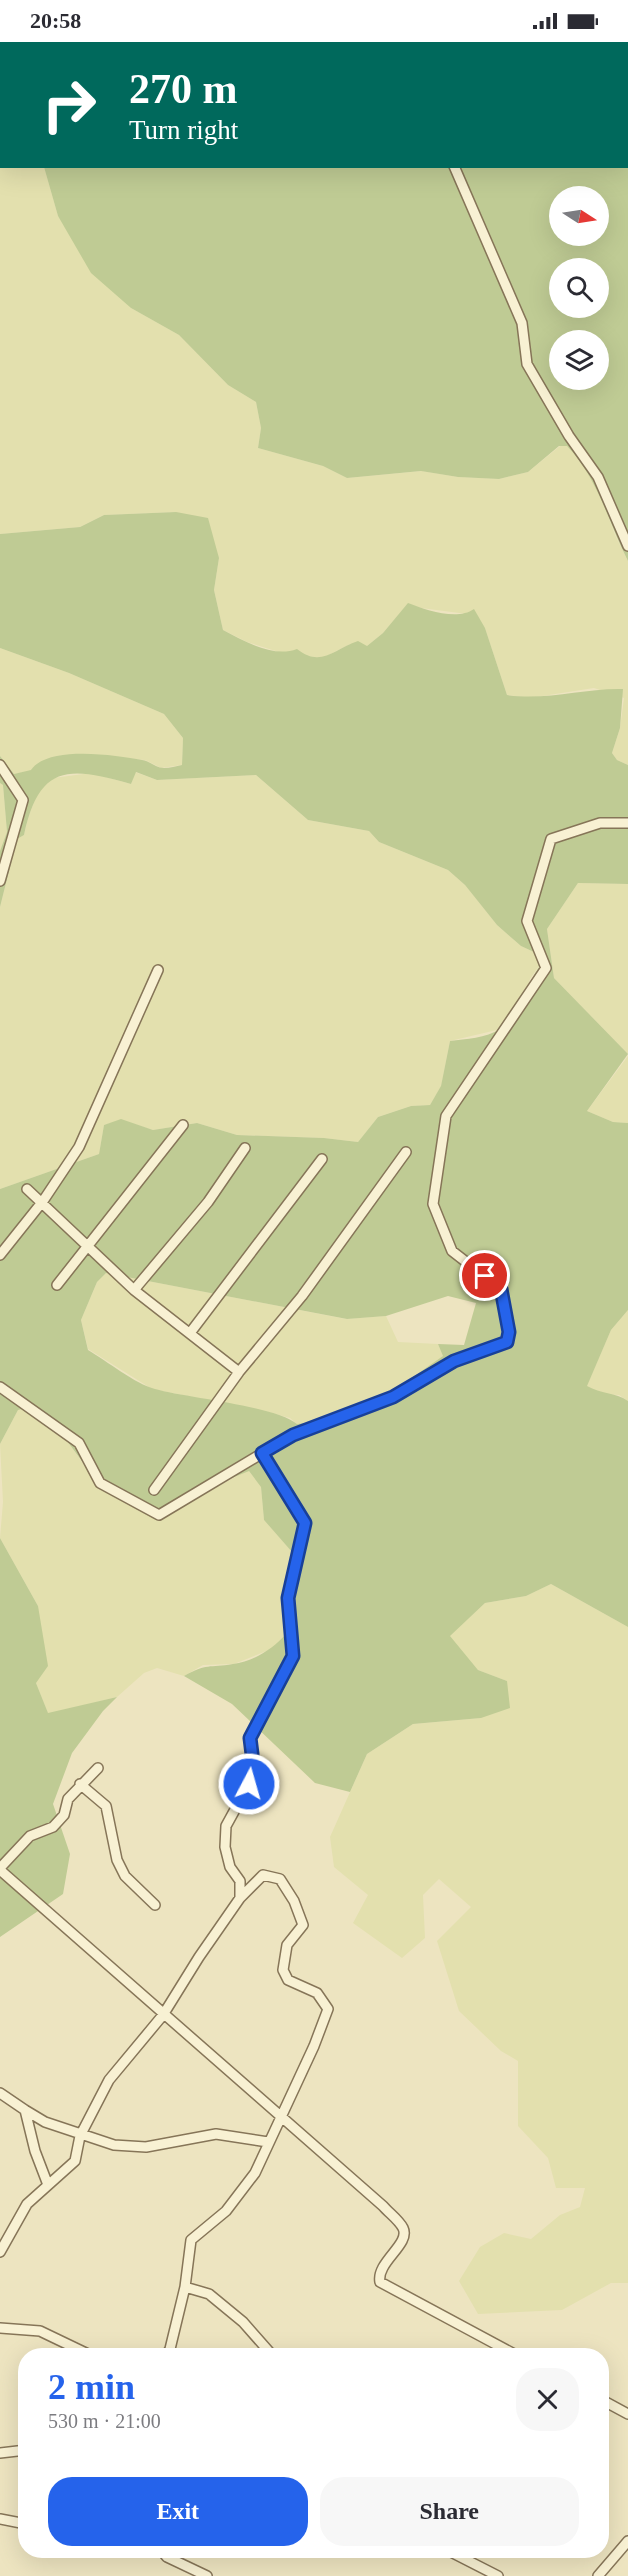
<!DOCTYPE html>
<html lang="en">
<head>
<meta charset="utf-8">
<style>
  :root { --surface:#fff; --page:#f7f7f7; --text:#2b2b33; --muted:#7c7c81; --accent:#2563eb }
  body { margin:0; font-family:"Times New Roman",serif; background:var(--page); color:var(--text); height:100vh; display:flex; flex-direction:column; font-size:22px; white-space:nowrap }
  * { box-sizing:border-box; margin:0 }
  p { font-size:20px; color:var(--muted) }
  .icon { flex:none; width:33px; height:33px; fill:none; stroke:currentColor; stroke-width:2; stroke-linecap:round; stroke-linejoin:round }
  .map { position:relative; flex:1; overflow:hidden }
  .details { position:absolute; left:18px; top:2306px; width:591px; height:210px; display:flex; flex-direction:column; background:var(--surface); border-radius:24px; box-shadow:0 6px 24px #0002 }
  .details>* { flex:none }
  .banner { position:absolute; left:0px; top:0px; width:628px; height:126px; box-shadow:0 6px 24px #0002; background:#00695c; color:#fff; overflow:hidden }
  .needle { width:39px; rotate:102deg }
  .controls { position:absolute; left:549px; top:144px; display:grid; gap:12px }
  .controls a { display:grid; place-items:center; width:60px; height:60px; border-radius:50%; background:var(--surface); box-shadow:0 6px 24px #0002; font-size:30px }
  .pin { position:absolute; display:grid; place-items:center; width:51px; height:51px; color:#fff; margin:-26px; border:3px solid #fff; border-radius:50%; box-shadow:0 2px 6px #0007 }
  .me { position:absolute; width:66px; margin:-33px; rotate:6deg; stroke-linejoin:round; filter:drop-shadow(0 0 4px #0008) }
  .turn { display:flex; align-items:center; gap:21px; height:126px; padding:0 30px; font-size:27px }
  .turn .icon { width:78px; height:78px; stroke-width:2.5 }
  .turn b { display:block; font-size:42px; line-height:51px }
  .round { display:grid; place-items:center; flex:none; width:63px; height:63px; border-radius:24px; background:var(--page) }
  .overview { display:flex; align-items:center; justify-content:space-between; height:102px; padding:0 30px }
  h1 { font-size:36px; font-weight:600; line-height:45px; color:var(--accent) }
  .action { display:flex; gap:12px; margin-top:auto; padding:12px 30px }
  .action a { flex:1; height:69px; border-radius:24px; background:var(--accent); color:#fff; font-size:24px; font-weight:600; line-height:69px; text-align:center }
  .action a+a { background:var(--page); color:var(--text) }
  .status { display:flex; justify-content:space-between; align-items:center; height:42px; padding:0 30px; background:var(--surface); direction:ltr }
  .status svg { height:16px; fill:currentColor }
  .map>svg:first-child { display:block }
</style>
</head>
<body>
<div class="status"><b>20:58</b><svg viewBox="0 0 49 12"><path d="M0 12V9h3v3zM5 12V6h3v6zM10 12V3h3v9zM15 12V0h3v12zM26 1h20v11H26zM47 4h2v5h-2z"/></svg></div>
<div class="map">
<svg width="628" height="2534" viewBox="0 0 628 2534">
  <rect width="100%" height="100%" fill="#ede4c0"/>
  <path fill="#e3e0ae" d="M 0,57 L 2,124 L 44,125 L 58,174 L 131,266 L 179,293 L 228,343 L 256,360 L 261,386 L 258,406 L 323,424 L 347,436 L 422,429 L 458,435 L 499,437 L 528,430 L 560,404 L 567,404 L 579,415 L 602,457 L 615,493 L 628,519 L 628,723 L 617,718 L 612,711 L 620,686 L 624,656 L 594,646 L 530,656 L 507,653 L 485,586 L 467,572 L 421,566 L 408,562 L 383,591 L 367,604 L 350,602 L 323,616 L 285,612 L 247,600 L 223,588 L 214,548 L 219,516 L 176,470 L 104,473 L 80,485 L 0,492 Z
    M 0,606 L 69,631 L 164,672 L 183,696 L 182,723 L 161,726 L 145,718 L 112,716 L 14,732 L 0,714 Z
    M 135,730 L 157,738 L 256,733 L 308,778 L 369,789 L 379,800 L 448,828 L 465,843 L 497,883 L 521,904 L 536,911 L 539,924 L 530,937 L 526,951 L 501,987 L 450,999 L 441,1045 L 430,1063 L 411,1064 L 378,1075 L 358,1100 L 324,1096 L 237,1093 L 197,1081 L 153,1088 L 121,1078 L 104,1083 L 99,1112 L 0,1147 L 0,865 L 17,797 L 24,793 L 29,773 L 38,750 L 53,736 L 91,731 L 131,742 Z
    M 0,741 L 3,743 L 7,790 L 0,809 Z
    M 578,841 L 628,842 L 628,1012 L 554,936 L 547,887 Z
    M 628,1014 L 628,1081 L 613,1080 L 587,1069 Z
    M 106,1231 L 346,1277 L 386,1274 L 398,1300 L 438,1302 L 444,1314 L 393,1349 L 319,1379 L 297,1382 L 290,1376 L 268,1370 L 152,1347 L 88,1307 L 81,1278 L 97,1240 Z
    M 628,1268 L 628,1359 L 619,1353 L 600,1352 L 586,1345 L 611,1288 Z
    M 22,1367 L 67,1399 L 92,1434 L 156,1478 L 248,1428 L 261,1444 L 264,1478 L 292,1510 L 283,1556 L 285,1593 L 274,1606 L 234,1622 L 203,1623 L 184,1634 L 157,1626 L 144,1631 L 117,1655 L 48,1672 L 36,1641 L 38,1564 L 0,1496 L 3,1460 L 0,1402 L 18,1368 Z
    M 551,1542 L 628,1585 L 628,2241 L 611,2241 L 562,2268 L 478,2272 L 459,2239 L 480,2205 L 504,2191 L 531,2197 L 560,2173 L 580,2165 L 585,2146 L 556,2146 L 548,2116 L 518,2084 L 518,2019 L 501,2009 L 459,1969 L 437,1899 L 471,1865 L 439,1837 L 423,1853 L 425,1896 L 402,1916 L 353,1881 L 368,1853 L 334,1825 L 330,1795 L 367,1712 L 413,1682 L 481,1676 L 507,1639 L 478,1628 L 449,1594 L 485,1561 L 526,1554 Z"/>
  <path fill="#bfcb94" fill-rule="evenodd" d="M 88,0 L 628,0 L 628,519 C 608,480 598,436 567,404 L 559,404 L 528,430 L 499,437 L 458,435 L 421,429 L 347,436 L 323,424 L 258,406 L 261,386 L 256,360 L 228,343 L 179,293 L 131,266 L 91,231 L 58,174 L 44,125 L 627,124 L 627,2 ZM 560,154 L 598,154 L 598,194 L 560,194 ZM 560,226 L 598,226 L 598,266 L 560,266 ZM 560,298 L 598,298 L 598,338 L 560,338 Z
    M 176,470 L 208,476 L 219,516 L 214,548 L 223,588 C 244,599 273,616 297,607 C 321,626 334,607 358,599 L 367,604 L 383,591 L 408,561 C 426,568 457,579 474,567 L 485,586 L 507,653 C 546,659 584,646 623,647 L 620,686 L 612,711 L 617,718 L 628,723 L 628,842 L 578,841 L 547,887 L 554,936 L 628,1012 L 587,1069 L 613,1080 L 628,1081 L 628,1268 L 611,1288 L 587,1344 C 601,1352 615,1350 628,1359 L 628,1585 L 551,1542 L 526,1554 L 485,1561 L 450,1594 L 478,1628 L 507,1639 L 510,1666 L 481,1676 L 413,1682 L 367,1712 L 350,1750 L 315,1741 L 232,1662 L 184,1634 C 207,1621 209,1626 233,1622 C 252,1620 273,1607 285,1593 L 283,1556 L 292,1510 L 264,1478 L 261,1445 L 249,1429 L 222,1440 L 156,1478 L 104,1449 L 67,1399 L 22,1367 L 18,1368 L 0,1402 L 0,1147 L 99,1112 L 104,1083 L 121,1077 L 153,1088 L 197,1081 L 237,1093 L 324,1096 L 358,1100 L 378,1075 L 411,1064 L 430,1063 L 441,1044 L 450,999 C 466,997 486,996 500,987 C 514,979 529,939 539,925 L 536,911 L 521,904 L 497,883 L 465,843 L 448,828 L 379,800 L 369,789 L 308,778 L 256,733 L 157,738 L 136,730 L 131,742 C 69,724 39,722 24,793 L 17,797 L 0,865 L 0,809 L 7,790 L 3,743 L 0,741 L 0,714 L 14,732 L 31,728 C 48,703 115,713 142,718 C 150,719 156,726 164,726 C 170,726 176,724 182,723 L 183,696 L 164,672 L 69,631 L 0,606 L 0,492 L 80,485 L 104,473 ZM 106,1231 L 347,1277 L 386,1274 L 448,1254 L 476,1261 L 464,1303 L 438,1302 L 443,1314 L 393,1349 L 319,1379 L 297,1382 C 276,1364 187,1356 155,1347 C 135,1342 107,1319 88,1308 L 81,1278 L 97,1240 Z
    M 0,1496 L 38,1564 L 48,1624 L 36,1641 L 48,1671 L 117,1655 L 103,1669 L 72,1711 L 53,1762 L 70,1812 L 63,1852 L 0,1895 Z"/>
  <g fill="none" stroke-linecap="round" stroke-linejoin="round">
    <defs>
      <path id="street" d="M 431,2 L 432,0
        M 454,124 L 522,281 L 527,322 L 569,394 L 598,435 L 628,504
        M 0,723 L 23,758 L 0,839
        M 27,1147 L 134,1248 L 239,1330
        M 0,1213 L 43,1159 L 79,1105 L 158,928
        M 57,1243 L 183,1083
        M 134,1248 L 208,1160 L 245,1106
        M 190,1291 L 322,1117
        M 0,1345 L 79,1401 L 100,1441 L 159,1473 L 293,1393 L 393,1355 L 454,1319 L 507,1300 L 509,1291 L 501,1247 L 452,1209 L 433,1162 L 446,1074 L 546,926 L 527,879 L 551,797 L 600,781 L 628,781
        M 154,1448 L 239,1330 L 302,1254 L 406,1110
        M 80,1742 L 106,1764 L 117,1818 L 125,1834 L 155,1863
        M 0,1826 L 30,1794 L 53,1785 L 64,1773 L 68,1757 L 98,1726
        M 0,1828 L 383,2164 C 389,2171 399,2178 403,2186 C 411,2202 376,2220 380,2240 L 516,2313
        M 0,2051 L 25,2068 L 35,2109 L 48,2143
        M 25,2068 L 45,2080 L 114,2103 L 146,2105 L 216,2092 L 268,2100
        M 0,2210 L 27,2162 L 75,2119 L 80,2094 L 109,2038 L 163,1973 L 199,1915 L 240,1856 L 240,1839 L 230,1825 L 225,1805 L 226,1784 L 249,1742 L 252,1712 L 250,1696 L 293,1614 L 288,1556 L 305,1481 L 262,1411
        M 185,2245 L 209,2252 L 243,2280 L 272,2313
        M 0,2286 L 40,2289 L 90,2313
        M 166,2313 L 170,2307 L 185,2245 L 191,2198 L 226,2169 L 255,2131 L 314,2004 L 328,1967 L 317,1951 L 288,1938 L 283,1928 L 287,1903 L 303,1883 L 294,1859 L 280,1837 L 263,1833 L 240,1856
        M 602,2358 L 628,2372
        M 0,2411 L 26,2408
        M 0,2477 L 26,2482
        M 161,2508 L 167,2515 L 207,2534
        M 447,2508 L 498,2534
        M 598,2534 L 628,2499"/>
    </defs>
    <use href="#street" stroke="#867558" stroke-width="12"/>
    <use href="#street" stroke="#f8f1d3" stroke-width="9"/>
  </g>
  <g fill="none" stroke-linecap="round" stroke-linejoin="round">
    <defs>
      <path id="route" d="M 249,1742 L 252,1712 L 250,1696 L 293,1614 L 288,1556 L 305,1481 L 262,1411 L 293,1393 L 393,1355 L 454,1319 L 507,1300 L 509,1290 L 501,1247 L 485,1234"/>
    </defs>
    <use href="#route" stroke="#184099" stroke-width="15"/>
    <use href="#route" stroke="#2563eb" stroke-width="10"/>
  </g>
</svg>
<div class="controls">
<a><svg class="needle" viewBox="-14 -14 28 28"><path d="M0-13l5 13h-10z" fill="#e53935"/><path d="M0 13l5-13h-10z" fill="#7c7c81"/></svg></a>
<a><svg class="icon" aria-label="search" viewBox="0 0 24 24"><circle cx="10" cy="10" r="6"/><path d="M15 15l6 6"/></svg></a>
<a><svg class="icon" aria-label="layers" viewBox="0 0 24 24"><path d="M12 4l9 5-9 5-9-5zM3 14l9 5 9-5"/></svg></a>
</div>
<div class="pin" style="left:485px;top:1234px;background:#d93025"><svg class="icon" aria-label="arrive" viewBox="0 0 24 24"><path d="M6 21V4h12l-3 4 3 4H6"/></svg></div>
<svg class="me" style="left:249px;top:1742px" viewBox="-20 -20 40 40"><circle r="17" fill="#2563eb" stroke="#fff" stroke-width="3"/><path d="M0-11L8 9 0 5-8 9z" fill="#fff"/></svg>
<div class="banner">
<div class="turn"><svg class="icon" aria-label="right" viewBox="0 0 24 24"><path d="M7 20v-9h11M14 6l5 5-5 5"/></svg><div><b>270 m</b>Turn right</div></div>
</div>
<section class="details">
<div class="overview"><div><h1>2 min</h1><p>530 m · 21:00</p></div><a class="round"><svg class="icon" aria-label="close" viewBox="0 0 24 24"><path d="M6 6l12 12M18 6L6 18"/></svg></a></div>
<div class="action"><a>Exit</a><a>Share</a></div>
</section>
</div>
</body>
</html>
